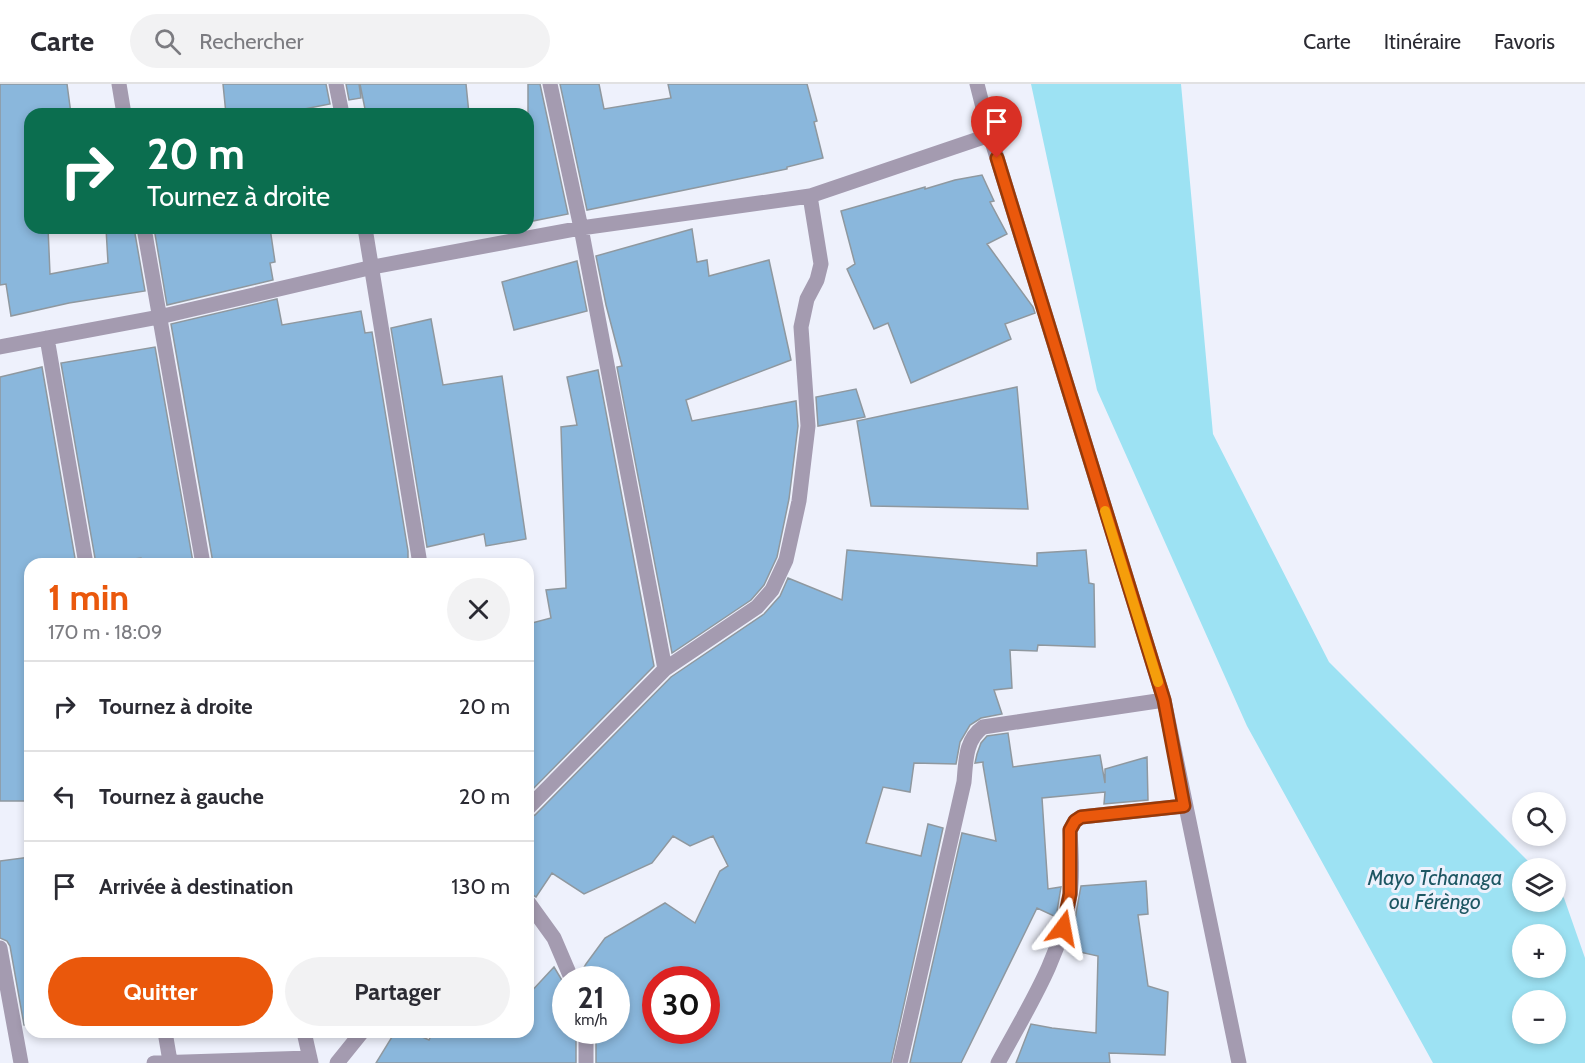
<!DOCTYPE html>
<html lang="fr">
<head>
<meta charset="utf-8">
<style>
  :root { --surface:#fff; --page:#f2f2f3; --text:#2b2b33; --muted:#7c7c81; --line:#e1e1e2; --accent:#ea580c }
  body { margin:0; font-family:Cabin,sans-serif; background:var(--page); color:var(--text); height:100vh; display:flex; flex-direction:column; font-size:22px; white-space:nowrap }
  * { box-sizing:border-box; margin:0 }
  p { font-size:20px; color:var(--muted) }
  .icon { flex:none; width:33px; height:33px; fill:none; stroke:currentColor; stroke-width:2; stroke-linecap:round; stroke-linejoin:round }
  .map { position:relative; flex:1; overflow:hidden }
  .panel { position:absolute; left:24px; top:474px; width:510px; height:480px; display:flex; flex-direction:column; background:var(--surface); border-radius:18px; box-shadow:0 3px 9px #0003 }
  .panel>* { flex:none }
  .guide { position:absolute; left:24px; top:24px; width:510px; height:126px; border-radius:18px; box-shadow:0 3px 9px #0003; background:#0b6e4f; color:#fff; overflow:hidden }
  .fabs { position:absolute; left:1512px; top:708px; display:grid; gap:12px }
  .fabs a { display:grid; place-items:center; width:54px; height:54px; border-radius:50%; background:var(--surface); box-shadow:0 3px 9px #0003; font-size:30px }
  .speed { position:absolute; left:552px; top:882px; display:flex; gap:12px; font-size:30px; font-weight:700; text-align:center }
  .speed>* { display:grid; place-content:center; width:78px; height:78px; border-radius:50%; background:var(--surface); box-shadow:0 3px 9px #0003; line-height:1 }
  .speed small { font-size:15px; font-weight:400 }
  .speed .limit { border:9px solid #d22; background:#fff; color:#111 }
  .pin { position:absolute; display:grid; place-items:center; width:51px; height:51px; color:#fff; margin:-62px -26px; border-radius:50% 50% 50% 0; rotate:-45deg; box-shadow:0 0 6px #0007 }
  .pin .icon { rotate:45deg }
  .me { position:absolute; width:66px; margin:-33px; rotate:13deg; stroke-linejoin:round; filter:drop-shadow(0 0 4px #0008) }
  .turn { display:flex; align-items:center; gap:21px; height:126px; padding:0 24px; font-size:27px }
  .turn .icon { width:78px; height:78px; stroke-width:2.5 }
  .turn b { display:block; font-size:42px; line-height:51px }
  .round { display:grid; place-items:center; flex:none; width:63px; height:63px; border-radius:32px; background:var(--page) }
  .headline { display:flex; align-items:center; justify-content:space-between; height:102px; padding:0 24px }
  h1 { font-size:36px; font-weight:700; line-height:45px; color:var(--accent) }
  .button { display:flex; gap:12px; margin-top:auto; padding:12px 24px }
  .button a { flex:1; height:69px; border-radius:36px; background:var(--accent); color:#fff; font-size:24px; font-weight:700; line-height:69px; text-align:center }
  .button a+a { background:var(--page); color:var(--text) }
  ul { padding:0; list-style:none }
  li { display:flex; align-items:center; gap:18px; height:90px; padding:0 24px; border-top:2px solid var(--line) }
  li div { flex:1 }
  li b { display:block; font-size:22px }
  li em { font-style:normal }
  header { display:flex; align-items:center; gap:36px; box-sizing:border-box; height:84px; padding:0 30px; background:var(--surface); border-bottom:2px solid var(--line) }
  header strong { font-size:28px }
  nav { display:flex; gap:33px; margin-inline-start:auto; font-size:21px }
  .search { width:420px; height:54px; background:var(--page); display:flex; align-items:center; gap:15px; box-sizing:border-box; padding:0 21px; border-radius:33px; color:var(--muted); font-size:22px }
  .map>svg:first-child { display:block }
</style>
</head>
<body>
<header>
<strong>Carte</strong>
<div class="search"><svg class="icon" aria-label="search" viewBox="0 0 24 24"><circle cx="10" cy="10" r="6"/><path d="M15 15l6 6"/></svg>Rechercher</div>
<nav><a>Carte</a><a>Itinéraire</a><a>Favoris</a></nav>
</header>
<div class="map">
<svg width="1585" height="979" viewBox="0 0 1585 979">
  <rect width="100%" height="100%" fill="#eef1fc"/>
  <path fill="#9de2f3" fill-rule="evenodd" d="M 1031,0 L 1181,0 L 1213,350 L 1329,578 L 1535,784 L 1522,784 L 1522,818 L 1556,818 L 1556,805 L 1564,814 L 1585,874 L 1585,979 L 1433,979 L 1247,642 L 1097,306 ZM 1522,850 L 1556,850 L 1556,884 L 1522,884 ZM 1556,916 L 1556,950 L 1522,950 L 1522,916 Z"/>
  <path fill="#8ab7dc" stroke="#8f989f" stroke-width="1.5" fill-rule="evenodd" d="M 0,0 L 67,0 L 71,30 L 30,30 L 30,144 L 48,144 L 50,190 L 108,179 L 106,144 L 134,144 L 145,207 L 69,219 L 11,232 L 6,200 L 0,201 Z
    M 223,0 L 326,0 L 330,20 L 279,30 L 226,30 Z
    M 346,0 L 359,0 L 361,14 L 349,16 Z
    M 360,0 L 466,0 L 469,30 L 366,30 Z
    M 528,0 L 540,0 L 568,130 L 528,138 Z
    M 560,0 L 599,0 L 604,25 L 671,14 L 668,0 L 807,0 L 817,37 L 814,38 L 823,74 L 787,83 L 787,85 L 587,126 Z
    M 982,91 L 994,117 L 990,118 L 1007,150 L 987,160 L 1033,223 L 1035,229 L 1005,240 L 1011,255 L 911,299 L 888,239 L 874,245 L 847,185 L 855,180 L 841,127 L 925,103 L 925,105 L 955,96 Z
    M 154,144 L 270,144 L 275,178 L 270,179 L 273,196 L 167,221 Z
    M 692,145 L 697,178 L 707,176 L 709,192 L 769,176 L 791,276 L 686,316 L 692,337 L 796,317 L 798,342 L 789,415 L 777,473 L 764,501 L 751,516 L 672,569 L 617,283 L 622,282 L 606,221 L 596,172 Z
    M 577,177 L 587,227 L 514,246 L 502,198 Z
    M 277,215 L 282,241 L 361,227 L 365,249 L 372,248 L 408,467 L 408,480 L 213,479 L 171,240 Z
    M 431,235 L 443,301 L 502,292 L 526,455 L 486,462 L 484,450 L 427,463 L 391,244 Z
    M 155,263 L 193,478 L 143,480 L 141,474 L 96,480 L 61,279 Z
    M 42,283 L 76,480 L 30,480 L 30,717 L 0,717 L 0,293 Z
    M 598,286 L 654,582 L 528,710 L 528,540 L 551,534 L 546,506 L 566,504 L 561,343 L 577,341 L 567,293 Z
    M 1017,303 L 1028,425 L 871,422 L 857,337 Z
    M 856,305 L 865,333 L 818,342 L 816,313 Z
    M 847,466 L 1037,482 L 1037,469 L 1086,466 L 1089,499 L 1094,500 L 1095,563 L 1038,561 L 1037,567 L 1010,566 L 1012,604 L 994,606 L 1002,630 L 981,634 L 970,641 L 960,658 L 956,680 L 914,679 L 910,708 L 883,703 L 866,759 L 921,772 L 928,740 L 943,744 L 891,979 L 596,979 L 596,946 L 616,946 L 616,896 L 582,896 L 580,890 L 586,880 L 605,854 L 665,819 L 695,839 L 720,787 L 728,782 L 713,752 L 690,762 L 673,752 L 652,779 L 584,810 L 552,789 L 536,813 L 528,808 L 528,734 L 535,731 L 671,593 L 764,530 L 780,512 L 788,494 L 842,516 ZM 656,896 L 706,896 L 706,946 L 656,946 Z
    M 1008,649 L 1013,683 L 1100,671 L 1105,699 L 1105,685 L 1147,673 L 1148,716 L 1104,720 L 1105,708 L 1042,714 L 1048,805 L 1061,803 L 1056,833 L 1037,824 L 961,979 L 910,979 L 962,749 L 996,757 L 983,681 L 983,678 L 975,679 L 977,670 L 981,659 L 987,652 Z
    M 30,773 L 30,940 L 24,941 L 10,862 L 7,857 L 0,854 L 0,777 Z
    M 1146,797 L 1148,830 L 1138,831 L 1148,902 L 1168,908 L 1165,971 L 1109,969 L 1110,979 L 1016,979 L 1031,940 L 1052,944 L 1096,949 L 1098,872 L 1066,865 L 1075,835 L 1081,802 Z
    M 554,883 L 566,903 L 566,946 L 576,946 L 576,979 L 376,979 L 395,948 L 411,948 L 429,956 L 433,948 L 528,948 L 528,911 Z"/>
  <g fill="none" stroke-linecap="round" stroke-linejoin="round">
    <path stroke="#a49bb0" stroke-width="15" d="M 119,0 L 124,30
      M 336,0 L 342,30
      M 550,0 L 581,144 L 665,585
      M 977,0 L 990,51
      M 144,144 L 203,480
      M 365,144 L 420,480
      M 47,254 L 86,480
      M 0,263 L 159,233 L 373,183 L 581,144 L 810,112
      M 528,724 L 665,585 L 757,523 L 772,506 L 786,476 L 799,417 L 808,342 L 801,243 L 807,215 L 817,196 L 821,180 L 810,112 L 990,51 L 1164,616
      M 528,818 L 554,854 L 572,896
      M 0,864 L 21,979
      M 165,948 L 170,977
      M 304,948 L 311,979
      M 154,979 L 310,974
      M 337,979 L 362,948
      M 586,979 L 586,946
      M 900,979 L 964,698 C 966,677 965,656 983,643 L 1164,616 L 1239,979
      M 998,979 C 1027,925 1062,872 1070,811 C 1073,790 1071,767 1070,746 L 1075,737 L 1081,733 L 1184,722"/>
  </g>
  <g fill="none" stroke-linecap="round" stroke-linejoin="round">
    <defs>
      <path id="route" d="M 997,74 L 1164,616 L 1184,722 L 1081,733 L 1075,737 L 1070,746 L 1070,810 L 1063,844"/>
    </defs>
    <use href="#route" stroke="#983908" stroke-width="15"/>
    <use href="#route" stroke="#ea580c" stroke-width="10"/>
    <path stroke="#f59e0b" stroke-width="10" d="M 1105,427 L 1158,598"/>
  </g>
  <g text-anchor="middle" stroke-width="6" stroke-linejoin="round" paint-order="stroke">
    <g font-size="21" font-style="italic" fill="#1e5763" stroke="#eef1fc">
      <text x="1435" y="801">Mayo Tchanaga<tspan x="1435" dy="24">ou Férèngo</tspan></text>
    </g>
  </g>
</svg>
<div class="fabs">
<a><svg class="icon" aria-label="search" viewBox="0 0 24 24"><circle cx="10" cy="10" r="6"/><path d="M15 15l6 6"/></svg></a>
<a><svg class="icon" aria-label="layers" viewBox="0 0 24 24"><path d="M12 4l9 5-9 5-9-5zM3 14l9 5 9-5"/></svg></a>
<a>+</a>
<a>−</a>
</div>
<div class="speed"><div>21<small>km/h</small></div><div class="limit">30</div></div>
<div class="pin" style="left:997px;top:74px;background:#d93025"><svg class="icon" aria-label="arrive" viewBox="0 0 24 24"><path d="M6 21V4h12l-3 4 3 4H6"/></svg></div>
<svg class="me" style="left:1063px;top:844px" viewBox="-20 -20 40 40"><path d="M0-17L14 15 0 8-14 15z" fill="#ea580c" stroke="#fff" stroke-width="4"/></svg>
<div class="guide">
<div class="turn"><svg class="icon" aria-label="right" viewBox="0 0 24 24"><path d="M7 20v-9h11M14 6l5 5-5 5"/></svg><div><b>20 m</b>Tournez à droite</div></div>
</div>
<section class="panel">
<div class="headline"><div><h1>1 min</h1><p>170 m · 18:09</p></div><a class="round"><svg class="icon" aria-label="close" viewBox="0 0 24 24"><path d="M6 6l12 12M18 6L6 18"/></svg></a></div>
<ul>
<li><svg class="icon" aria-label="right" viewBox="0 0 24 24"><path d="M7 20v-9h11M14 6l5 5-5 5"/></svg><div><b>Tournez à droite</b></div><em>20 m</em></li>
<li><svg class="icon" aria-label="left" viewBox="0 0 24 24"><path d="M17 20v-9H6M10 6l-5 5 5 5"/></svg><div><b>Tournez à gauche</b></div><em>20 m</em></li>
<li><svg class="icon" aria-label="arrive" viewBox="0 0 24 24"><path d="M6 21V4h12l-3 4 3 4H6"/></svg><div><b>Arrivée à destination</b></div><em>130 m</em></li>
</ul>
<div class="button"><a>Quitter</a><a>Partager</a></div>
</section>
</div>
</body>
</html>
